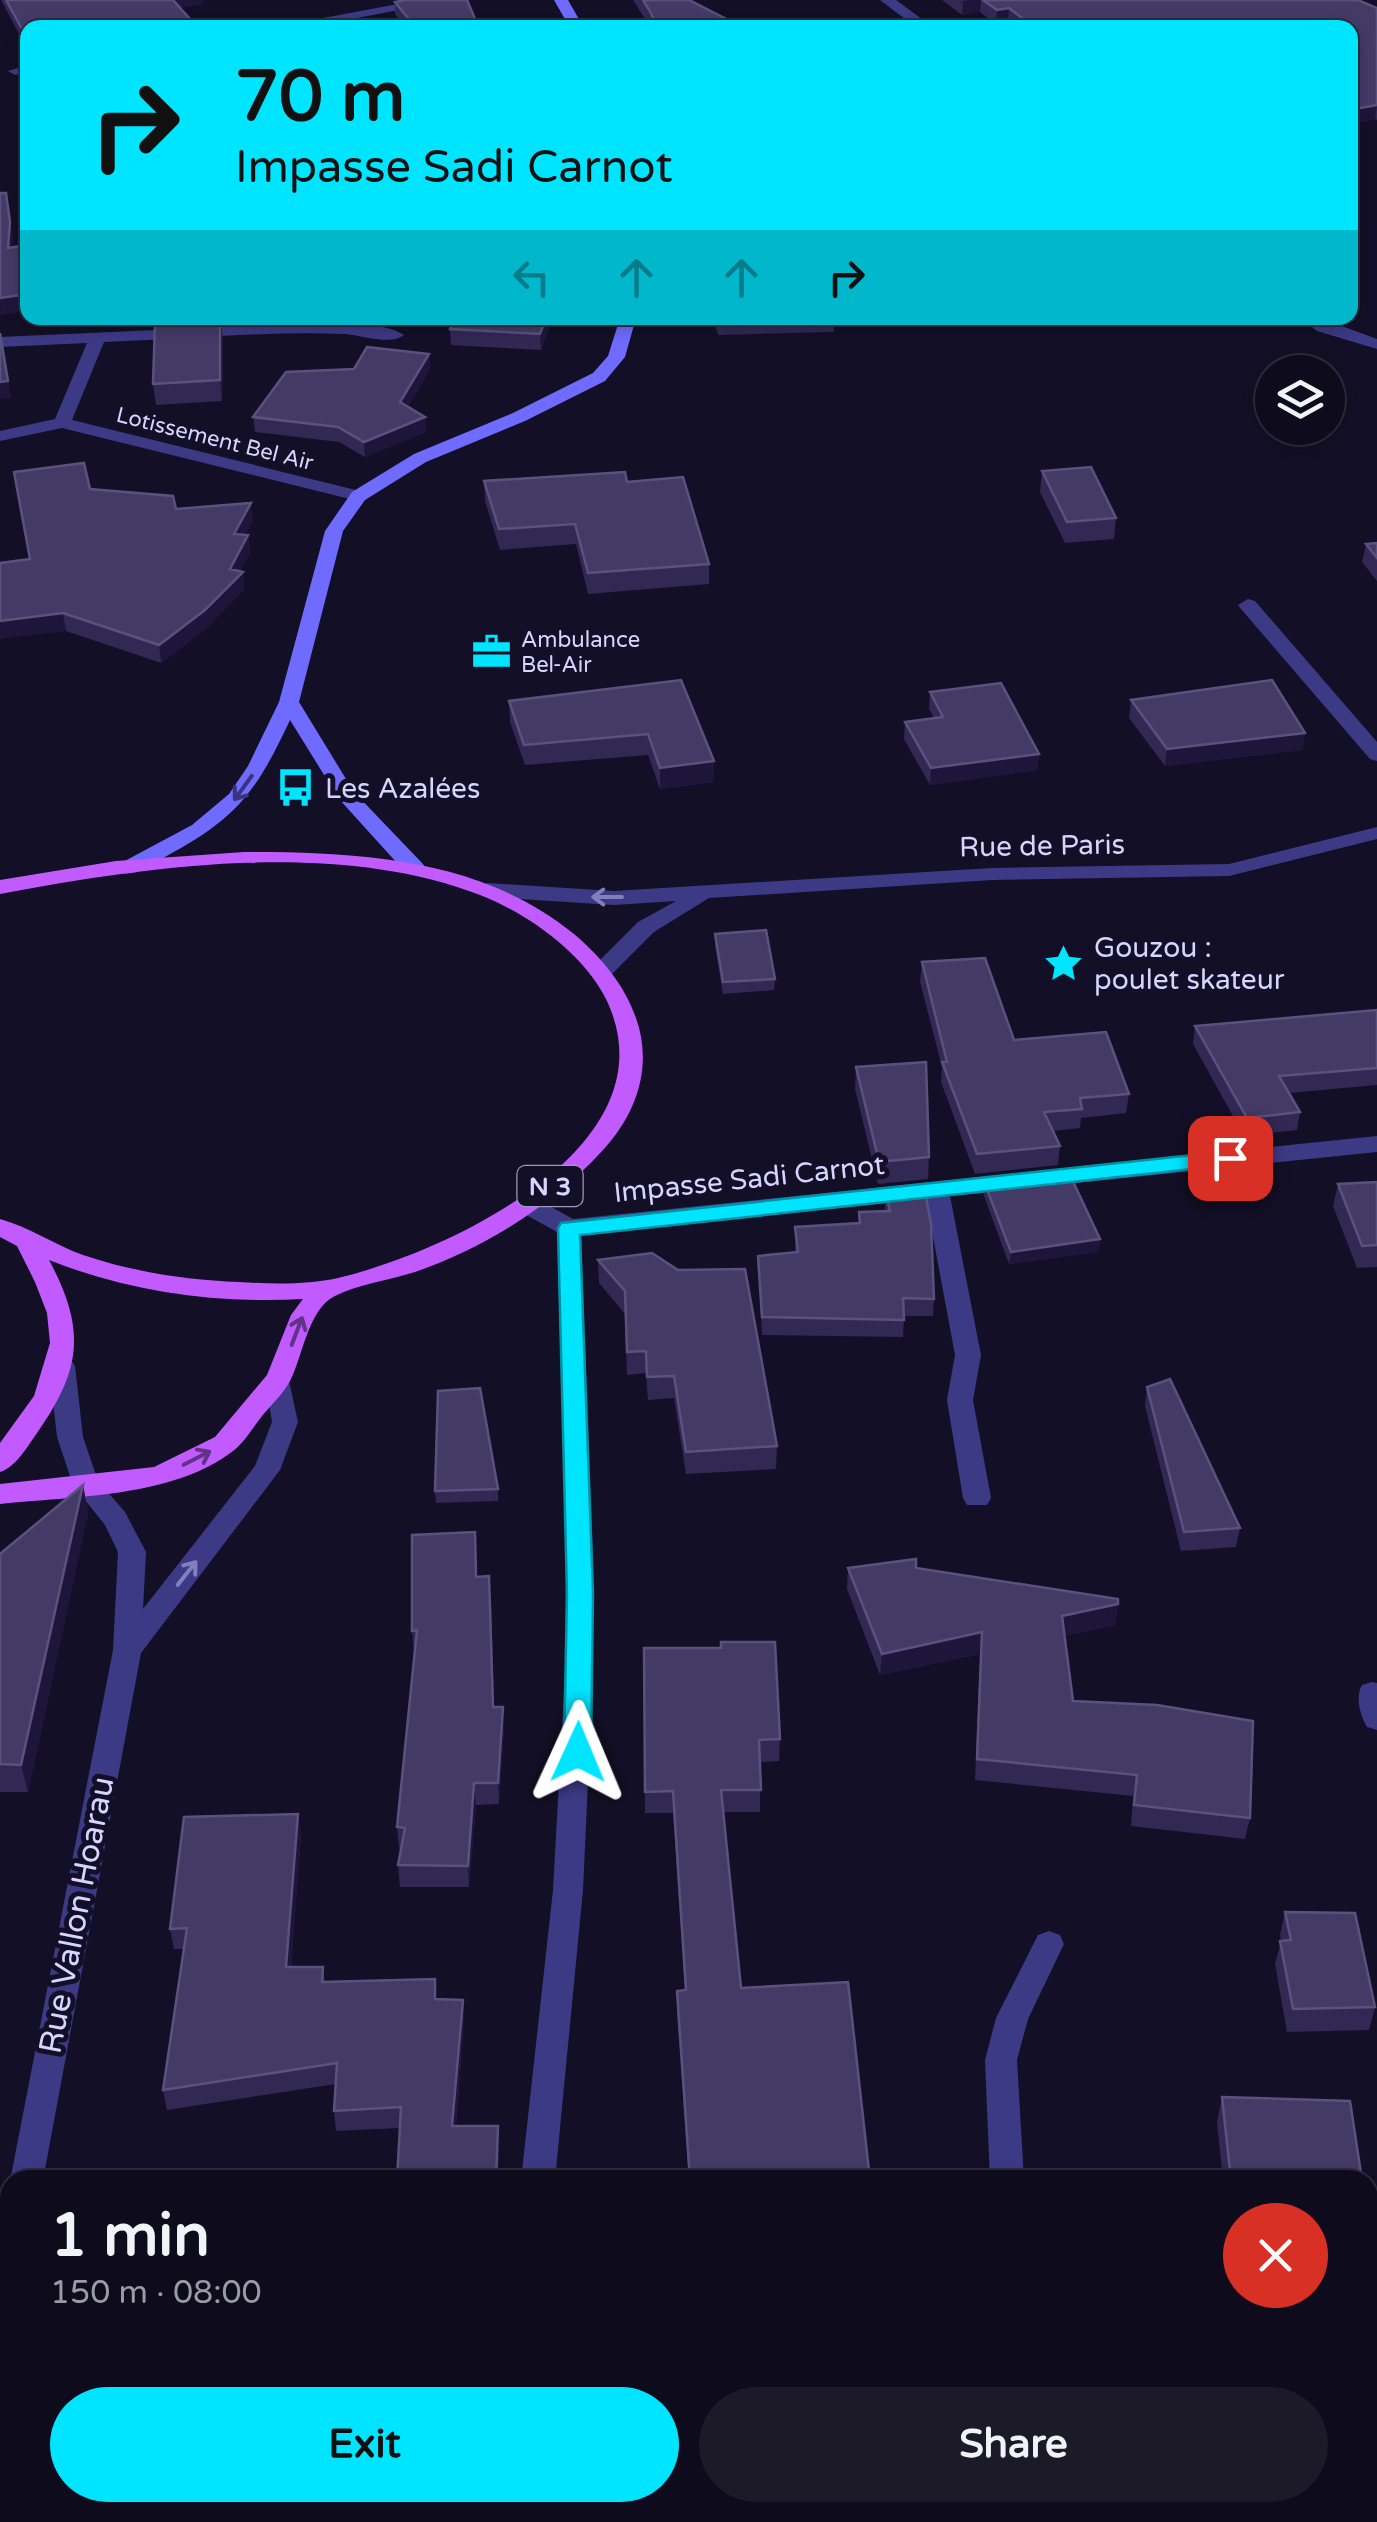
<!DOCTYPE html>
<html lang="en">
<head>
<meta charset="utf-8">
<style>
  :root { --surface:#0e0b1c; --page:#1c1929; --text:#f1f3f6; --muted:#9b9ba3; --line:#2e2b3b; --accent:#00e5ff }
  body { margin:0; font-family:"Varela Round",sans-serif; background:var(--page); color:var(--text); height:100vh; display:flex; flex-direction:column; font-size:38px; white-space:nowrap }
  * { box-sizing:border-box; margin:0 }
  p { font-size:32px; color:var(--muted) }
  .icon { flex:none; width:55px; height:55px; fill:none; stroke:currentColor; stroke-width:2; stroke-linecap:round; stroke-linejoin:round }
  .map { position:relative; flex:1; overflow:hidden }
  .panel { position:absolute; left:0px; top:2170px; width:1378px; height:352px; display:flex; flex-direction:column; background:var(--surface); border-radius:30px 30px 0 0; box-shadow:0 5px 15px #0003,0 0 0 2px var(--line) }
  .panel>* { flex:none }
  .guide { position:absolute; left:20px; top:20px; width:1338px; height:305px; border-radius:20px; box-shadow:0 5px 15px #0003,0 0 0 2px var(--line); background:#00e5ff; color:#111; overflow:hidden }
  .fabs { position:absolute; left:1255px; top:355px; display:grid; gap:20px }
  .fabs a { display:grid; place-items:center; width:90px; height:90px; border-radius:50%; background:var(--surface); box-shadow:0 5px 15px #0003,0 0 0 2px var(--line); font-size:50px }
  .pin { position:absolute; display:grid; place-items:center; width:85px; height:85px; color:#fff; margin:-42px; border-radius:20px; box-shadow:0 5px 15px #0006 }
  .me { position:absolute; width:110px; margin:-55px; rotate:1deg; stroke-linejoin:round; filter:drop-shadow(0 0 8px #0008) }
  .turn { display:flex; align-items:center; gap:35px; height:210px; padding:0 50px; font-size:45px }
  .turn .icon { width:130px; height:130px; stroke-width:2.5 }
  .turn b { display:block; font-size:70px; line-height:85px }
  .lanes { display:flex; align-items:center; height:95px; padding:0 50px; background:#0003; justify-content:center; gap:50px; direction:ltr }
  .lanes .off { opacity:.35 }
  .round { display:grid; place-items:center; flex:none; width:105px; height:105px; border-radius:52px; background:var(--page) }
  .headline { display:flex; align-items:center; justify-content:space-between; height:170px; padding:0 50px }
  h1 { font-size:60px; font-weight:800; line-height:75px }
  .cta { display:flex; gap:20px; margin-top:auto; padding:20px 50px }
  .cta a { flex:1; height:115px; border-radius:60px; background:var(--accent); color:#111; font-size:40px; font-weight:800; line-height:115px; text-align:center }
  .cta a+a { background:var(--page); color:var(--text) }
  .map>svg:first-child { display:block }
</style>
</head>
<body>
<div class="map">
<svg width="1377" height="2522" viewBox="0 0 1377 2522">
  <rect width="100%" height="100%" fill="#130f26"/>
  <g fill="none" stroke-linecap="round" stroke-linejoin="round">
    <path fill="#3d3a85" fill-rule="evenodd" d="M 1049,1931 L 1060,1935 L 1064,1944 L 1028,2019 L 1017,2060 L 1024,2180 L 990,2180 L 985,2060 L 996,2018 L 1038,1935 Z"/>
    <path fill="#3d3a85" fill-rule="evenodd" d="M 419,0 L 451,0 L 305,28 L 270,28 Z
      M 880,0 L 896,0 L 934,28 L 917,28 Z
      M 28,65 L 28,73 L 15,75 L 8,71 Z
      M 1301,318 L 1320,318 L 1377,339 L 1377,349 L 1317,331 Z
      M 289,324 C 318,324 381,319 404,335 C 390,346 362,335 345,334 C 265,331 184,339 104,342 L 72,420 L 364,492 L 364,500 L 358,501 L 62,428 L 0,441 L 0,431 L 55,419 L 87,343 L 0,347 L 0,337 Z
      M 1248,599 L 1255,601 L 1377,742 L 1377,761 L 1370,759 L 1241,609 L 1238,605 Z
      M 1377,1136 L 1377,1152 L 950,1196 L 981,1355 L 973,1400 L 991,1498 L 987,1505 L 967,1505 L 963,1498 L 947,1400 L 955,1355 L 926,1199 L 581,1235 L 593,1553 L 593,1672 L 583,1890 L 555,2180 L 521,2180 L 553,1890 L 565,1672 L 566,1553 L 557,1232 L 519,1211 L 516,1205 L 519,1199 L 537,1199 L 573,1219 Z
      M 62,1357 L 71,1360 L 75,1366 L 83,1437 L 98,1481 L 125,1512 L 146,1552 L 143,1609 L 255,1466 L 272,1422 L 265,1379 L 269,1372 L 287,1372 L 298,1422 L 280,1470 L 141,1653 L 43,2180 L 10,2181 L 113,1650 L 118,1552 L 105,1525 L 73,1485 L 57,1437 L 49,1366 L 53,1360 Z
      M 1372,1682 L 1377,1683 L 1377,1730 L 1367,1727 C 1360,1715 1355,1697 1362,1685 Z
      M 10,2245 L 10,2326 L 0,2330 L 0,2249 Z
      M 493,2512 L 529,2512 L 530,2522 L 494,2522 Z
      M 700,2512 L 822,2512 L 818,2522 L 696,2522 Z"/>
    <path fill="#3d3a85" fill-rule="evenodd" d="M 1377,827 L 1377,839 L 1229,876 L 992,880 L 709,898 L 654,932 L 610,976 L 594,976 L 591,971 L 594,966 L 638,922 L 676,901 L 614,905 L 487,897 L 476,890 L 487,883 L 614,891 L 992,868 L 1229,864 Z"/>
    <path fill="#6f6bff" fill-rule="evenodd" d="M 554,0 L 568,0 L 584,28 L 570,28 Z
      M 620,318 L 636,318 L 625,357 L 605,381 L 525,421 L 426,462 L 365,500 L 343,531 L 299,702 L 354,792 L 423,864 L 426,869 L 423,874 L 407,874 L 339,799 L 290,720 C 256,793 236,819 165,857 C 151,865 137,876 121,873 L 118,868 L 121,863 L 192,825 L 229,794 L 248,766 L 279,702 L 325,531 L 352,492 L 414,454 L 513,413 L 593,373 L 608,356 Z"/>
    <path fill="#c25bff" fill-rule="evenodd" d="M 244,852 C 360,852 481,858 574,934 C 601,957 624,984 636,1018 C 653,1066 637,1113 603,1150 C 552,1206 486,1247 415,1272 C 390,1280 359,1284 335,1296 C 308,1309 303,1356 290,1381 C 283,1394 271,1405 262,1416 C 253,1427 244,1443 233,1451 C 172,1498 73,1496 0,1504 L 0,1484 L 154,1467 L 215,1437 L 267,1375 L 291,1315 L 303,1299 C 217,1304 129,1292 49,1260 C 86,1329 82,1369 37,1433 C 27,1447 16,1467 0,1472 L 0,1443 L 34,1396 L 50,1343 L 47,1313 L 35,1282 L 17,1246 L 0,1237 L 0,1219 C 29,1227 55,1245 83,1255 C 133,1272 187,1280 239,1282 C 271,1284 307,1285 338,1278 C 448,1252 677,1145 606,999 C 583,953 527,913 480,895 C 335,839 149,866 0,894 L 0,880 L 116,861 Z"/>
  </g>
  <path fill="#312854" d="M 1,0 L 203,0 L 203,4 L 28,28 L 28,51 Z
    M 633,0 L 689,0 L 744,28 L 651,28 Z
    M 942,0 L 1358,0 L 1377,8 L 1377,120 L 1375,119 L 1350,124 L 1350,28 L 1015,28 L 1008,22 L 996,24 L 980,12 L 962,15 Z
    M 395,2 L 478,26 L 478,28 L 406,28 L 395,14 Z
    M 157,318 L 223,318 L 223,323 L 221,323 L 223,340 L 222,401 L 156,405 L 153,384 Z
    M 455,318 L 553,318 L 541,350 L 451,345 L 450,329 Z
    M 713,318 L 834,318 L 834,332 L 718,335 Z
    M 429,354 L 430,369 L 408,406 L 425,417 L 426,432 L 365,457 L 339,442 L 255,432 L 253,417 L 354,369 Z
    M 1042,471 L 1116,518 L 1114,539 L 1065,543 L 1040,492 Z
    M 484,481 L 627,482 L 709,564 L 709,584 L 588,594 L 576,544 L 500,550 L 485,501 Z
    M 90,489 L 176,509 L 253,520 L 245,535 L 248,535 L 250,553 L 240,571 L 243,572 L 244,589 L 207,628 L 161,663 L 66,631 L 30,559 Z
    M 1377,543 L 1377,581 L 1362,562 L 1366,544 Z
    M 681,680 L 714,761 L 714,782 L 660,789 L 648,755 L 525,765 L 510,722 L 509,701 Z
    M 930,692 L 1039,754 L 1037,770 L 930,785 L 904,739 L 905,722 L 934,718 L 929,709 Z
    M 1131,700 L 1305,733 L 1302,750 L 1165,766 L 1129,718 Z
    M 715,934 L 775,979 L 774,990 L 723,994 L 715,946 Z
    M 922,962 L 1014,1040 L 1129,1094 L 1126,1113 L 1081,1118 L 1080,1128 L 1053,1131 L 1060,1146 L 1058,1165 L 975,1174 L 941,1082 L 942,1067 L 920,982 Z
    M 1377,1010 L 1377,1085 L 1289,1093 L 1300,1112 L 1297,1130 L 1244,1136 L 1193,1044 L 1195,1026 Z
    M 856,1067 L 929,1157 L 928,1179 L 878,1184 L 855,1089 Z
    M 1377,1182 L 1377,1267 L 1357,1268 L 1333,1206 L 1338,1184 Z
    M 985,1184 L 1100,1239 L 1098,1252 L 1009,1264 L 984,1196 Z
    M 885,1190 L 934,1299 L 933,1316 L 904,1316 L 903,1337 L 762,1335 L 758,1256 L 795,1252 L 795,1227 L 858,1223 L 859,1212 L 885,1211 Z
    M 598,1260 L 777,1446 L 776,1469 L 686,1474 L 674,1398 L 648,1400 L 646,1373 L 627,1375 L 625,1314 L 599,1283 Z
    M 1147,1387 L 1240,1528 L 1236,1547 L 1181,1551 L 1145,1406 Z
    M 83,1485 L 88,1513 L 28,1792 L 0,1792 L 0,1554 Z
    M 498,1489 L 498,1501 L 436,1503 L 435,1491 Z
    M 475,1532 L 477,1577 L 491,1598 L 494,1707 L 504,1728 L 499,1804 L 476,1805 L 469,1887 L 400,1887 L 398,1865 L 401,1849 L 399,1848 L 397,1827 L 414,1652 L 412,1631 Z
    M 848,1568 L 916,1568 L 1118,1604 L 1115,1625 L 1064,1636 L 1073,1701 L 1250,1818 L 1245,1839 L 1131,1826 L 1133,1796 L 975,1780 L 980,1654 L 880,1675 L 847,1589 Z
    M 644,1648 L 780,1739 L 779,1761 L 760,1762 L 760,1812 L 723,1812 L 741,1988 L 870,2180 L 689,2180 L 677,2012 L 677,1991 L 685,1990 L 673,1813 L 645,1813 Z
    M 301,1835 L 291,1967 L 323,1967 L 325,1982 L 437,1999 L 463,2000 L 464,2020 L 456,2126 L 499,2146 L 498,2180 L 397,2180 L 400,2128 L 336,2131 L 334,2111 L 336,2084 L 167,2110 L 163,2090 L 184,1949 L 174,1949 L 170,1929 Z
    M 1285,1912 L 1375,2007 L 1369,2030 L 1287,2032 L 1275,1964 L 1281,1941 L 1280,1935 Z
    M 1222,2097 L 1362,2180 L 1223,2180 L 1217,2122 Z
    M 138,2512 L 252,2512 L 194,2522 L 141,2522 Z
    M 1145,2512 L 1368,2512 L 1377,2522 L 1146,2522 Z"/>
  <path fill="#1d163a" d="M 168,0 L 203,0 L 203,4 L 169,8 Z
    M 970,0 L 981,0 L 980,12 L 962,15 L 963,1 Z
    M 1009,8 L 1008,22 L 996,24 L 997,10 Z
    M 1377,105 L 1375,119 L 1350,124 L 1350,110 Z
    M 10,222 L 13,238 L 11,264 L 8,248 Z
    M 28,294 L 28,311 L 0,315 L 0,298 Z
    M 546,318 L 553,318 L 541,350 L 540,334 Z
    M 220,319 L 223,340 L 222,401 L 220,380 Z
    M 4,351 L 11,398 L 0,399 L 0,382 Z
    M 429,354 L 430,369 L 401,417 L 400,402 Z
    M 425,417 L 426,432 L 365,457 L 364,442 Z
    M 251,503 L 253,520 L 236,551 L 234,534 Z
    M 248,535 L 250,553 L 237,577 L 243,572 L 244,589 L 207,628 L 161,663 L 159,645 L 230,569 Z
    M 63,613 L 66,631 L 0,639 L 0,621 Z
    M 1305,733 L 1302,750 L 1165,766 L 1167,749 Z
    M 1039,754 L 1037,770 L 930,785 L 931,768 Z
    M 714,761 L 714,782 L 660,789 L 660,768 Z
    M 1100,1239 L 1098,1252 L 1009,1264 L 1011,1252 Z
    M 83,1485 L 88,1513 L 28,1792 L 21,1765 Z
    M 1118,1604 L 1115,1625 L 1059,1637 L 1062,1616 Z
    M 982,1632 L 980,1654 L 880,1675 L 882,1654 Z
    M 503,1707 L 504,1728 L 499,1804 L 498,1783 Z
    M 474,1783 L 476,1805 L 469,1887 L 468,1866 Z
    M 298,1814 L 301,1835 L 290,1987 L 286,1967 Z
    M 463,2000 L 464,2020 L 454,2146 L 452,2126 Z
    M 498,2126 L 499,2146 L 498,2180 L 496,2180 Z"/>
  <path fill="#433a66" stroke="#5a527e" stroke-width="2.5" d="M 6,0 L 173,0 L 198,28 L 28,28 L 28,40 Z
    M 406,0 L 467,0 L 478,26 L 466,28 L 416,28 L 395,2 Z
    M 643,0 L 689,0 L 744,28 L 657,28 L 651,13 Z
    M 983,0 L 1358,0 L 1377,8 L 1377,105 L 1350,110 L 1350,28 L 1035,28 L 1009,8 L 997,10 Z
    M 0,193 L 6,193 L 10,222 L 8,248 L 28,245 L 28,294 L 0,298 Z
    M 455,318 L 546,318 L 540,334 L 450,329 Z
    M 220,319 L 220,380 L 153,384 L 155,323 Z
    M 0,333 L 8,381 L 0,382 Z
    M 367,347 L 429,354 L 400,402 L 425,417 L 364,442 L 338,427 L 253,417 L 286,372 L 354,369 Z
    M 84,463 L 90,489 L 173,496 L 176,509 L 251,503 L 234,534 L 248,535 L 230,569 L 243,572 L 205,610 L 159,645 L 63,613 L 0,621 L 0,563 L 30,559 L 14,472 Z
    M 1091,467 L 1116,518 L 1067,522 L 1042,471 Z
    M 625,472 L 627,482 L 683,477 L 709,564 L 588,573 L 575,524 L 499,529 L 484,481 Z
    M 1377,543 L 1377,558 L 1366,544 Z
    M 681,680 L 714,761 L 660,768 L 648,734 L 524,745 L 509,701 Z
    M 1272,680 L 1305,733 L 1167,749 L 1131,700 Z
    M 1001,683 L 1039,754 L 931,768 L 905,722 L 943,717 L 930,692 Z
    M 766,930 L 775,979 L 723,982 L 715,934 Z
    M 985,958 L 1014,1040 L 1106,1032 L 1129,1094 L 1080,1098 L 1082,1109 L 1044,1112 L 1060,1146 L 977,1154 L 942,1062 L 947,1062 L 922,962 Z
    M 1377,1010 L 1377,1068 L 1279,1076 L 1300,1112 L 1247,1118 L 1195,1026 Z
    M 926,1062 L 929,1157 L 879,1162 L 856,1067 Z
    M 1070,1175 L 1100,1239 L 1011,1252 L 985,1184 Z
    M 1377,1182 L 1377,1245 L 1362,1246 L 1338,1184 Z
    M 924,1186 L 931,1224 L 934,1299 L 903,1298 L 904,1320 L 762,1317 L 758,1256 L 798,1252 L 795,1227 L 860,1223 L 859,1212 L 890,1211 L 885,1190 Z
    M 652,1253 L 678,1270 L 745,1269 L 777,1446 L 686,1452 L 674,1376 L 647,1377 L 646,1351 L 627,1352 L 625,1291 L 598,1260 Z
    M 1170,1379 L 1240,1528 L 1184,1532 L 1147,1387 Z
    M 480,1388 L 498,1489 L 435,1491 L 438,1391 Z
    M 83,1485 L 21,1765 L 0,1764 L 0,1554 Z
    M 475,1532 L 476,1577 L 489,1576 L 493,1707 L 503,1707 L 498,1783 L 474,1783 L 468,1866 L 398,1865 L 405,1828 L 397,1827 L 417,1630 L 412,1631 L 412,1535 Z
    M 916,1559 L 916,1568 L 1118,1599 L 1118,1604 L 1062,1616 L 1073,1701 L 1157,1705 L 1253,1721 L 1250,1818 L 1134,1805 L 1137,1775 L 977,1759 L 982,1632 L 882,1654 L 848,1568 Z
    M 721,1642 L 775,1642 L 780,1739 L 759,1740 L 761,1790 L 721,1790 L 741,1988 L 848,1982 L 870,2180 L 690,2180 L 677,1991 L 686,1990 L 673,1791 L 645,1792 L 644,1648 L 721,1648 Z
    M 298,1814 L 286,1967 L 323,1967 L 322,1982 L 435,1979 L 435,1999 L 463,2000 L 452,2126 L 498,2126 L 496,2180 L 397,2180 L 401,2107 L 334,2111 L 337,2063 L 163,2090 L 187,1928 L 170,1929 L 184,1817 Z
    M 1285,1912 L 1355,1913 L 1375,2007 L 1293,2009 L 1280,1941 L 1291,1940 Z
    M 1222,2097 L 1350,2101 L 1362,2180 L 1231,2180 Z
    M 1368,2203 L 1377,2203 L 1377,2522 L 1154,2522 L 1153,2512 L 1368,2512 Z"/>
  <defs><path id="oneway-shaft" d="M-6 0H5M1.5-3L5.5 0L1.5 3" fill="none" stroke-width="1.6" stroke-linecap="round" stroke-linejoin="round" transform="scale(2.5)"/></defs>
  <use stroke="#38347d" href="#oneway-shaft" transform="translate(243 788) rotate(126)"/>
  <g stroke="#837fbc">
    <use href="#oneway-shaft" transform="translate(607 897) rotate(-180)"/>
    <use href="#oneway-shaft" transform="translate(187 1573) rotate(-52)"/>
  </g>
  <g stroke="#623188">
    <use href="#oneway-shaft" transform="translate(297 1331) rotate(-69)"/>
    <use href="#oneway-shaft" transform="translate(197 1458) rotate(-27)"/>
  </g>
  <path fill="#00e5ff" stroke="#0095a6" stroke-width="2.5" d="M 1230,1151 L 1241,1158 L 1238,1164 L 580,1235 L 593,1594 L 591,1752 L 587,1759 L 578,1762 L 568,1759 L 564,1752 L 567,1594 L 558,1228 L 561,1223 Z"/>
  <defs>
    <symbol id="office-bare" viewBox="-9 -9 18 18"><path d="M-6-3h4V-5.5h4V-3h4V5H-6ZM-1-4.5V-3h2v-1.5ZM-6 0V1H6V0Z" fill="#00e5ff" stroke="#130f26" stroke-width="2.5" paint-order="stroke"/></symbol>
    <symbol id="bus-bare" viewBox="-9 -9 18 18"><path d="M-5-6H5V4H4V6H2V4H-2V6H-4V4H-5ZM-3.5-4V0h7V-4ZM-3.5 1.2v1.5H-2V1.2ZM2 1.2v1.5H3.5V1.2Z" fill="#00e5ff" stroke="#130f26" stroke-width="2.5" paint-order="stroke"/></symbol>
    <symbol id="sight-bare" viewBox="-9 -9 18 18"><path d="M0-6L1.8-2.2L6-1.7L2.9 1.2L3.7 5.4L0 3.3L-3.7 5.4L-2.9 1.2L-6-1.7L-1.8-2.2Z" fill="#00e5ff" stroke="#130f26" stroke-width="2.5" paint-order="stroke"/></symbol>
  </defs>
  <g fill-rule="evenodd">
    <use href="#office-bare" x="464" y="624" width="55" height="55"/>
    <use href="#bus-bare" x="268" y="760" width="55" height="55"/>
    <use href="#sight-bare" x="1036" y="936" width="55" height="55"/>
  </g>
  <g text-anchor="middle" stroke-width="10" stroke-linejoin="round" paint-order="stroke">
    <g font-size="22" fill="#d9d4ff" stroke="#130f26">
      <text transform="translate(215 438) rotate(14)" y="8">Lotissement Bel Air</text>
    </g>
    <g font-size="22" fill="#d9d4ff" stroke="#130f26" text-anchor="start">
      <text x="521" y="647">Ambulance<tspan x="521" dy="25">Bel-Air</tspan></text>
    </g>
    <rect fill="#130f26" stroke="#9e99be" stroke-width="2.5" x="517.5" y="1166" width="65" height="40" rx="8"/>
    <g font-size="25" font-weight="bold" fill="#d9d4ff">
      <text x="550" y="1195">N 3</text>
    </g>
    <g font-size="28" fill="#d9d4ff" stroke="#130f26" text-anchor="start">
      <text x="325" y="798">Les Azalées</text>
      <text x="1094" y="957">Gouzou :<tspan x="1094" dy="32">poulet skateur</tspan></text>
    </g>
    <g font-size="28" fill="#d9d4ff" stroke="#130f26">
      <text transform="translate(1042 845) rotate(-1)" y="10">Rue de Paris</text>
      <text transform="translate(749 1178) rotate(-6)" y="10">Impasse Sadi Carnot</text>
    </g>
    <g font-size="32" fill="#d9d4ff" stroke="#130f26">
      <text transform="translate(76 1915) rotate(-79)" y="11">Rue Vallon Hoarau</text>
    </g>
  </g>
</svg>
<div class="fabs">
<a><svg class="icon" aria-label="layers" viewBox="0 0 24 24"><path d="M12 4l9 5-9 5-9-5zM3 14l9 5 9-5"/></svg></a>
</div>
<div class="pin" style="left:1230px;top:1158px;background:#d93025"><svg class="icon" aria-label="arrive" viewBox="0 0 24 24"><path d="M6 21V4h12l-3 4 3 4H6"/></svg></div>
<svg class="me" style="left:578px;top:1752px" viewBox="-20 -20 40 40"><path d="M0-17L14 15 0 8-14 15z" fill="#00e5ff" stroke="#fff" stroke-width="4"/></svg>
<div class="guide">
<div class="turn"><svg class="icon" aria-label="right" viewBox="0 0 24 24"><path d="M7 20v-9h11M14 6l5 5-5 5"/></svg><div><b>70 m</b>Impasse Sadi Carnot</div></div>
<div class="lanes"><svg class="icon off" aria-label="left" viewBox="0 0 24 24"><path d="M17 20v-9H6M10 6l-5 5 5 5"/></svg><svg class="icon off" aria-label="ahead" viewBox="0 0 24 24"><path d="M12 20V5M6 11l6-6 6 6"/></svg><svg class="icon off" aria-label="ahead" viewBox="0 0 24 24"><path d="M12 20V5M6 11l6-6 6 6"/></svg><svg class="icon" aria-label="right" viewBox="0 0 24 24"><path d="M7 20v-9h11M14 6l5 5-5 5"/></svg></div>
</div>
<section class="panel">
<div class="headline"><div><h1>1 min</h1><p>150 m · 08:00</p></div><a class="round" style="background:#d93025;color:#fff"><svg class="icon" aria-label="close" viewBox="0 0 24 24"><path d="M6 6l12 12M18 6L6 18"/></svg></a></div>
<div class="cta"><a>Exit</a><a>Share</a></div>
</section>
</div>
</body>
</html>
